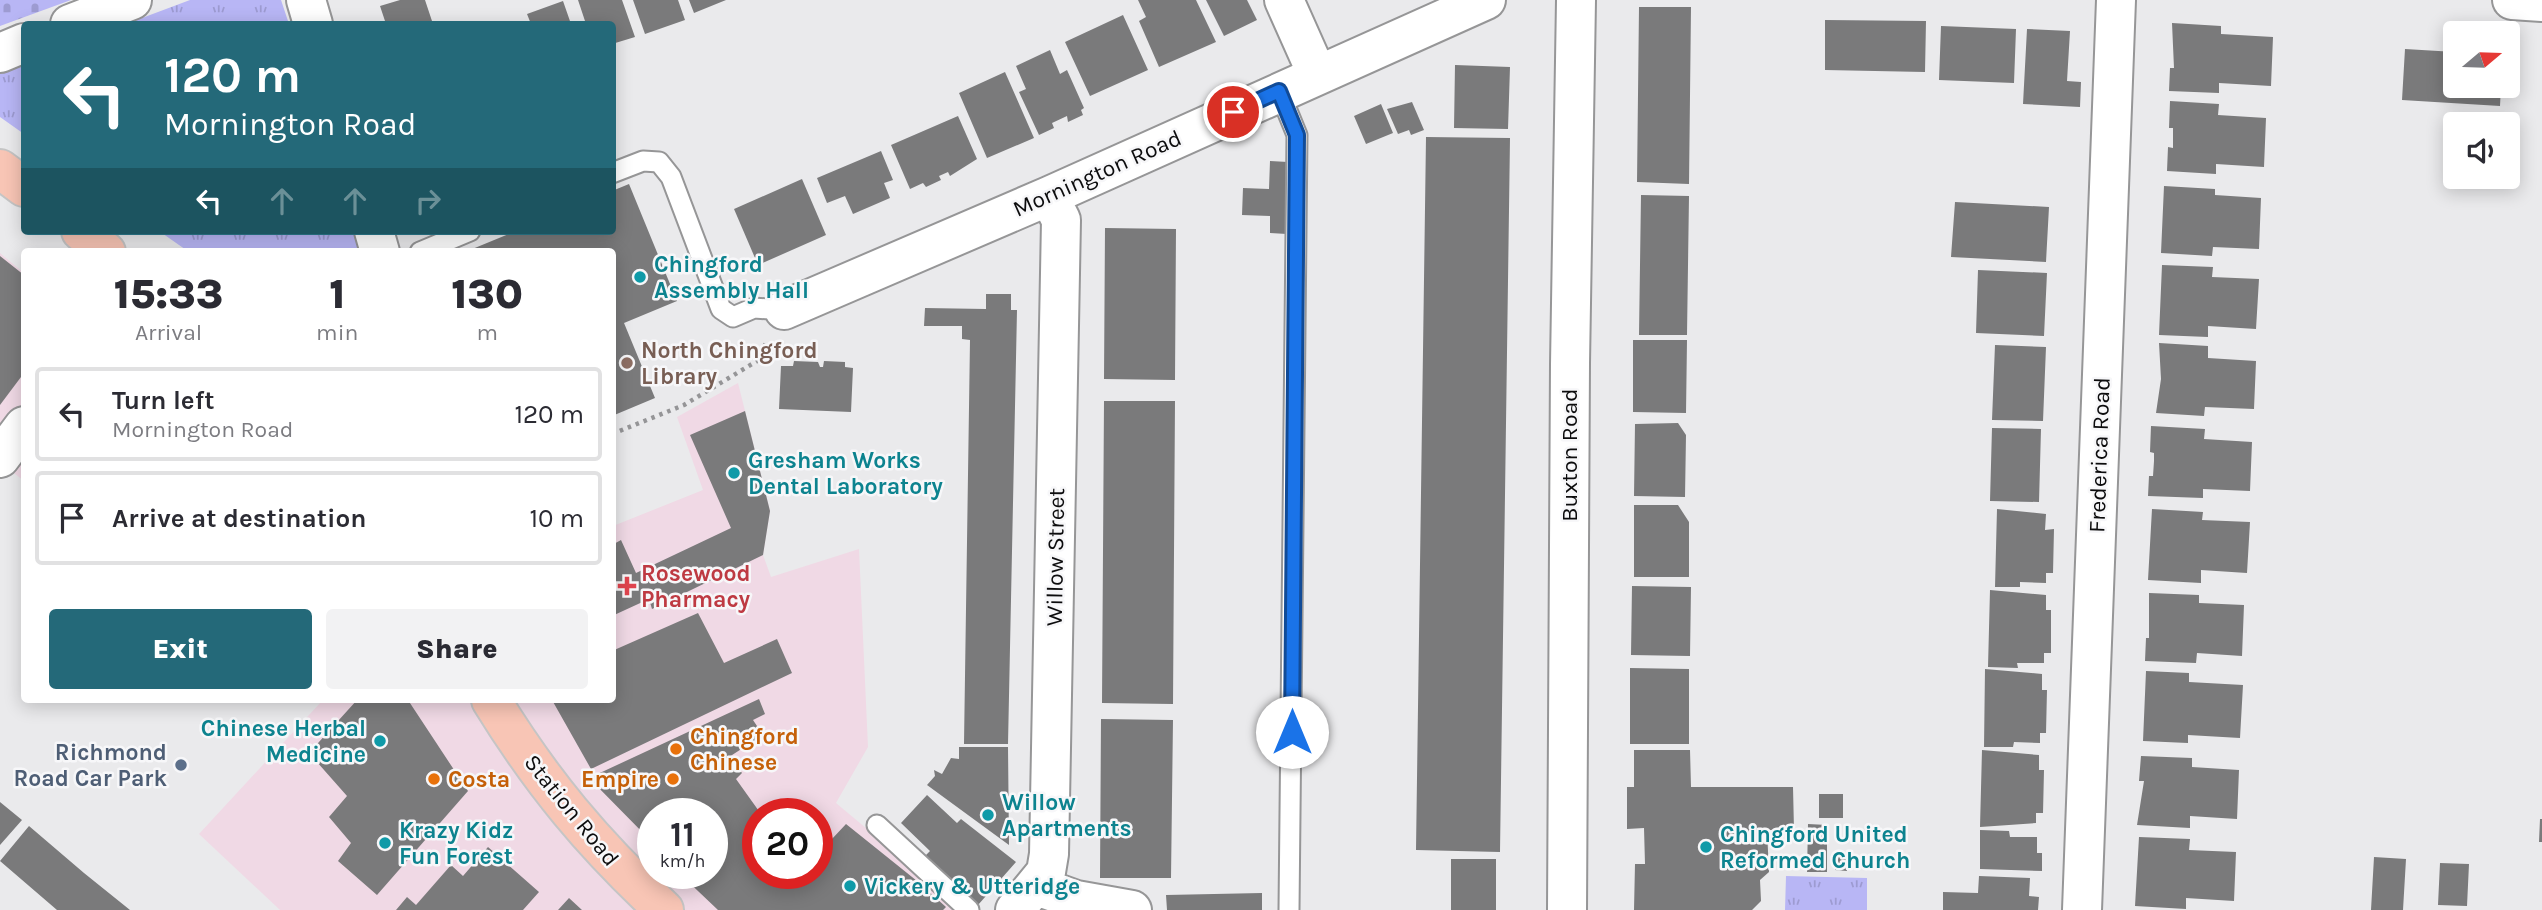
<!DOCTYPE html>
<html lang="en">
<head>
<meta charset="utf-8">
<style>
  :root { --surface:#fff; --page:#f2f2f3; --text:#2b2b33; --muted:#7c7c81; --line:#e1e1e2; --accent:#246979 }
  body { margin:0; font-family:Karla,sans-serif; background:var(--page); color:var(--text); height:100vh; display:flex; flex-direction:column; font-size:26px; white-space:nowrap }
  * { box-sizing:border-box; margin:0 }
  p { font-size:23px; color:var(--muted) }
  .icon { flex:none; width:38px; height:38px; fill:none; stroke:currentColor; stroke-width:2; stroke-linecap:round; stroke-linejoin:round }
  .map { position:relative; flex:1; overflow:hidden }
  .side { position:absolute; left:21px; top:248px; width:595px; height:455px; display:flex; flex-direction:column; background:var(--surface); border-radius:7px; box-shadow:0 4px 18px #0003 }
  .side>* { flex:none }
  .guide { position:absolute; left:21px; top:21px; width:595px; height:214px; border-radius:7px; box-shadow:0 4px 18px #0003; background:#246979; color:#fff; overflow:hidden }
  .needle { width:46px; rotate:71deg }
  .fabs { position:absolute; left:2443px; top:21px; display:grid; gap:14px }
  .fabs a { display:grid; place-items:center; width:77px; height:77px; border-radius:7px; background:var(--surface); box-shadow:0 4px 18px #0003; font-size:35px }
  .speed { position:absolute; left:637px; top:798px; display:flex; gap:14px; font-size:35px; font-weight:700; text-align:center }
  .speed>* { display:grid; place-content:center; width:91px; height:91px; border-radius:50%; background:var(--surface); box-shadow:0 4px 18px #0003; line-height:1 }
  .speed small { font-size:18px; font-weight:400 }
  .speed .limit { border:10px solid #d22; background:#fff; color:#111 }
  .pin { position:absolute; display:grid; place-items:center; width:60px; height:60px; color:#fff; margin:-30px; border:4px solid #fff; border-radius:50%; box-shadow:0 2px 7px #0007 }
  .me { position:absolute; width:77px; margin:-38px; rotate:0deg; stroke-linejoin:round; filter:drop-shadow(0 0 5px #0008) }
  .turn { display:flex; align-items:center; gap:24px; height:147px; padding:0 28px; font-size:32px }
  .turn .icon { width:91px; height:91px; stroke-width:2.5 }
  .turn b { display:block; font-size:49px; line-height:60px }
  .lanes { display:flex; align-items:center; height:66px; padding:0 28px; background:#0003; justify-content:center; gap:35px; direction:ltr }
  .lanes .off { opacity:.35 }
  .eta { display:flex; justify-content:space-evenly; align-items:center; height:119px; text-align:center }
  .eta b { font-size:42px; font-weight:800; line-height:49px }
  .primary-button { display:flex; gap:14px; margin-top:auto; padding:14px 28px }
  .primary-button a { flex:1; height:80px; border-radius:7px; background:var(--accent); color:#fff; font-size:28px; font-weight:800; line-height:80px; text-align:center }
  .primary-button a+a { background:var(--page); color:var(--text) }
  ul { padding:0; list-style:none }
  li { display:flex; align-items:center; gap:21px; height:94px; margin:0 14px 10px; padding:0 14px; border:4px solid var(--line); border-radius:7px }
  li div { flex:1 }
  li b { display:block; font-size:26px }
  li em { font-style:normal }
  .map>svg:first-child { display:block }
</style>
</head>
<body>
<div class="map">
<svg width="2542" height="910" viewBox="0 0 2542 910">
  <defs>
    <pattern id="grass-tufts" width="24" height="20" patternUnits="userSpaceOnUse" patternTransform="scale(1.75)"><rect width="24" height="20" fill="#b8b6f5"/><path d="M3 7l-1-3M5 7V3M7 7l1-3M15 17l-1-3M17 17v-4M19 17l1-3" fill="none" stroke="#9d9bd1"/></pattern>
    <pattern id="cemetery-stones" width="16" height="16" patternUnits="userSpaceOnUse" patternTransform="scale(1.75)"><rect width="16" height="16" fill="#b8b6f5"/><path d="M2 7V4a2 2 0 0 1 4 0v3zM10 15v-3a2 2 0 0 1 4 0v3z" fill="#9d9bd1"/></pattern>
  </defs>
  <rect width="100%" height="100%" fill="#eaeaec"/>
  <path fill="#f0d9e5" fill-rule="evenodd" d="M 0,253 L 24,273 L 24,481 L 0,462 Z
    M 738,383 L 770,511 L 763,555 L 771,577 L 859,549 L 868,747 L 836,803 L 964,910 L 280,910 L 199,834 L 321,702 L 319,700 L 612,700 L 613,526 L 703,490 L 677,417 ZM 653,814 L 712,814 L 712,873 L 653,873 ZM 758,814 L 817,814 L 817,873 L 758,873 Z"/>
  <path fill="url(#grass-tufts)" d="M 190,0 L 281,0 L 289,24 L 126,24 Z
    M 24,63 L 24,134 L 0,117 L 0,72 Z
    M 159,231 L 358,231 L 365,252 L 189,252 Z
    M 1786,876 L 1867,878 L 1867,910 L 1785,910 Z"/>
  <path fill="url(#cemetery-stones)" d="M 0,0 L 71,0 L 0,26 Z"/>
  <path fill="#7a7a7b" d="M 400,0 L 425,0 L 433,24 L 386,24 L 380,6 Z
    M 578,0 L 622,0 L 635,37 L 612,44 L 612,24 L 586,24 Z
    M 633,0 L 678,0 L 685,20 L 645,34 Z
    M 689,0 L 726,0 L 694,13 Z
    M 1138,0 L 1196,0 L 1216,42 L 1159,67 L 1139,21 L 1146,17 Z
    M 1206,0 L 1247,0 L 1257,20 L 1224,36 Z
    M 563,1 L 571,24 L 531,24 L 527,14 Z
    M 1639,7 L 1691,7 L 1689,184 L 1637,182 Z
    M 1123,15 L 1148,70 L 1090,96 L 1065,42 Z
    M 1825,20 L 1926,21 L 1925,72 L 1825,70 Z
    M 2172,23 L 2221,26 L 2221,34 L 2273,37 L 2271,86 L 2219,83 L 2219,93 L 2169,91 L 2170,68 L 2174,68 Z
    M 1941,26 L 2016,29 L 2014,83 L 1939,80 Z
    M 2027,29 L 2070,31 L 2067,81 L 2081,82 L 2080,107 L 2023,104 Z
    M 2405,49 L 2455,52 L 2455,86 L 2501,86 L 2500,106 L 2402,100 Z
    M 1050,50 L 1060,74 L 1067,70 L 1084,108 L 1081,110 L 1083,115 L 1068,122 L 1067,116 L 1052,123 L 1054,128 L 1039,135 L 1019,92 L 1026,89 L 1016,66 Z
    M 1455,65 L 1510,67 L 1508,129 L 1454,128 Z
    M 1005,72 L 1034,138 L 987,158 L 959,93 Z
    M 2170,101 L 2219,104 L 2218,115 L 2266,118 L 2264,167 L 2216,164 L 2216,174 L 2167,171 L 2168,147 L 2173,148 L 2173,128 L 2169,128 Z
    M 1412,102 L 1424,130 L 1411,135 L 1409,130 L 1398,134 L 1387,109 Z
    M 1381,104 L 1393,133 L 1366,144 L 1354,116 Z
    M 958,116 L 977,159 L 950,176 L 948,172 L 939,176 L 941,180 L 926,187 L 923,183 L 910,189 L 891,145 Z
    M 1426,137 L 1510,138 L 1500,852 L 1416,850 Z
    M 881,151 L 893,180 L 884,183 L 890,198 L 853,214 L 845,196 L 827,203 L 817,178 Z
    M 1270,161 L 1288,162 L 1287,234 L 1270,233 L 1270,216 L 1242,215 L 1243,188 L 1269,189 Z
    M 802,179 L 826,235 L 758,265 L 734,209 Z
    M 629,184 L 677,301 L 624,323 L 655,398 L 612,416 L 612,252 L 465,252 L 516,231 L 612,231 L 612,191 Z
    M 2164,186 L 2215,189 L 2215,195 L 2261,198 L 2259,249 L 2213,247 L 2212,256 L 2161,253 Z
    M 1641,195 L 1689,196 L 1687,335 L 1639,335 Z
    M 1955,202 L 2049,207 L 2046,262 L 1951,257 Z
    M 1105,228 L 1176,229 L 1175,380 L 1104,379 Z
    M 0,256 L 24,275 L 24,373 L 0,405 Z
    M 2162,265 L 2213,267 L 2212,277 L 2259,279 L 2256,329 L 2208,326 L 2208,337 L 2159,335 Z
    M 1978,270 L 2047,273 L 2044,336 L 1976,333 Z
    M 986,294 L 1011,294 L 1011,310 L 1017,310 L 1008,744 L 964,744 L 970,340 L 962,339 L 962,326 L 924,326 L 925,308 L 986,309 Z
    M 1633,340 L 1687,340 L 1686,413 L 1633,412 Z
    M 2159,343 L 2208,346 L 2208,358 L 2256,361 L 2254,409 L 2205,407 L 2204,416 L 2156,413 L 2161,379 Z
    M 1995,345 L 2046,347 L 2043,421 L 1992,420 Z
    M 794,361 L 818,362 L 820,367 L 823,367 L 824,361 L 845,362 L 845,367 L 853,368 L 851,412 L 779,409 L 781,366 L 793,366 Z
    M 1104,401 L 1175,401 L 1173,704 L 1102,703 Z
    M 745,411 L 770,511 L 763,555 L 652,609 L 649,599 L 612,616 L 612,545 L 621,540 L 636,573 L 731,528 L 690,435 Z
    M 1678,423 L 1686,435 L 1685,497 L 1634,496 L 1635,424 Z
    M 2151,426 L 2205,429 L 2204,439 L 2252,442 L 2250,491 L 2203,489 L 2203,498 L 2148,496 L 2149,476 L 2153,476 L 2154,461 L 2154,453 L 2150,452 Z
    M 1992,428 L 2041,429 L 2039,502 L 1990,501 Z
    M 1634,505 L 1678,505 L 1689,522 L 1689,577 L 1634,577 Z
    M 1997,509 L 2046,514 L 2045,530 L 2054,529 L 2053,573 L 2046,573 L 2046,583 L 2020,582 L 2020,587 L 1995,587 Z
    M 2152,509 L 2203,512 L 2202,520 L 2250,522 L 2247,573 L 2201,570 L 2201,583 L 2148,580 Z
    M 1632,586 L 1691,587 L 1690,656 L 1631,655 Z
    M 1990,590 L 2046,595 L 2046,610 L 2051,610 L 2051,653 L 2044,653 L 2044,663 L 2017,663 L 2018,668 L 1988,667 Z
    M 2149,593 L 2199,595 L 2199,603 L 2244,605 L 2242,656 L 2197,653 L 2196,663 L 2145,661 L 2146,638 L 2149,638 Z
    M 698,613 L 724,663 L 777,639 L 792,673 L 591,769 L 552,700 L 612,700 L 612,651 Z
    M 1630,668 L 1689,669 L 1689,744 L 1630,744 Z
    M 1985,669 L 2042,674 L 2042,690 L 2047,690 L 2046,733 L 2040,733 L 2040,743 L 2014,742 L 2013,747 L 1984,747 Z
    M 2146,671 L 2189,673 L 2189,682 L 2243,685 L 2240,738 L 2188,735 L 2188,743 L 2143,741 Z
    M 759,699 L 765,714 L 753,720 L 763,735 L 729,757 L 742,773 L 736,779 L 761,814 L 758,814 L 758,873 L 817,873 L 817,855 L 846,824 L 917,881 L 946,907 L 943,910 L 718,910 L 679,873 L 712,873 L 712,814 L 653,814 L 653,843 L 589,778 Z
    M 357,700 L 408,700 L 468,791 L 377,895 L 338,861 L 351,843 L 329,817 L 347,796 L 309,753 Z
    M 1101,719 L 1173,720 L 1171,878 L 1100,878 Z
    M 959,747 L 1008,747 L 1009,845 L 927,785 L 935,776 L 934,770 L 942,774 L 951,758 L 959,759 Z
    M 1634,750 L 1690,750 L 1691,787 L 1793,787 L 1794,830 L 1767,830 L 1769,872 L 1760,880 L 1761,901 L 1752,910 L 1634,910 L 1635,864 L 1645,864 L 1644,828 L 1627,829 L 1627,787 L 1634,787 Z
    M 1982,750 L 2039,755 L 2039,770 L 2044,770 L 2043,813 L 2036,813 L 2036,823 L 1980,827 Z
    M 2141,756 L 2192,758 L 2192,767 L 2239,770 L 2237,819 L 2190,816 L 2190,828 L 2137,825 L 2144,781 L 2139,781 Z
    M 1819,794 L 1843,794 L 1843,818 L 1819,818 Z
    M 927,795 L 957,823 L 961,819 L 1016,862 L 978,905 L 925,856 L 930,851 L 901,823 Z
    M 0,802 L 22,820 L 0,845 Z
    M 2540,819 L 2542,819 L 2542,842 L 2539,842 Z
    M 1808,824 L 1827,825 L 1827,872 L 1807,872 Z
    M 29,826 L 84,873 L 130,910 L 57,910 L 0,861 Z
    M 1980,830 L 2009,831 L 2010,837 L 2037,837 L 2037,853 L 2042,853 L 2042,871 L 1980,869 Z
    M 2139,837 L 2190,839 L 2189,850 L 2236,852 L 2234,901 L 2186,898 L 2186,909 L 2135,906 Z
    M 488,847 L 539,892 L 523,910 L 396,910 L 407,897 L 416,905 L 451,865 L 463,876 Z
    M 1835,853 L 1847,854 L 1847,871 L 1835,870 Z
    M 2374,857 L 2406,859 L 2403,910 L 2371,910 Z
    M 1451,859 L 1496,859 L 1496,910 L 1451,910 Z
    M 2440,863 L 2469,864 L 2467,906 L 2438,905 Z
    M 1979,876 L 2030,878 L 2029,896 L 2039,897 L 2038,910 L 1943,910 L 1943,892 L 1978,893 Z
    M 1262,893 L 1262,910 L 1167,910 L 1166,895 Z
    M 569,898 L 582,910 L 558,910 Z"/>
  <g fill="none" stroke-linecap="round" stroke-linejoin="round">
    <defs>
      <path id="service" d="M 1279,91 L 1297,135 L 1289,910
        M 612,173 L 643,161 L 659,162 L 671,177 L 721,309 L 733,317 L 754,308 L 784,310
        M 420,252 L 470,231
        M 877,825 L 969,910"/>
      <path id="minor" d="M 306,0 L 313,24
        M 1284,0 L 1317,74
        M 2512,0 L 2542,2
        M 70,24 L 132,0
        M 0,53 L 24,43
        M 374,231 L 380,252
        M 784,310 L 1049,196 L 1486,0
        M 0,458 L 24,426
        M 1037,886 L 1076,900 L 1132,910
        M 1015,910 L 1046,872 L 1049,854 L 1061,220 L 1049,196
        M 1567,910 L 1570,364 L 1576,0
        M 2082,910 L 2116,0"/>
      <path id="primary" d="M 0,169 L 24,187
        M 81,231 L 106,252
        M 491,700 C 542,783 593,844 664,910"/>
    </defs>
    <use href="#service" stroke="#969697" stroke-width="23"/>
    <use href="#minor" stroke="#969697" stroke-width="42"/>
    <use href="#primary" stroke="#c5c5c5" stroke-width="42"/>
    <path stroke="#959597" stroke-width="4.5" stroke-dasharray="3.5 5" stroke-linecap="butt" d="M 612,434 L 684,405 L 757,361 L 767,341"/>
    <use href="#service" stroke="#fff" stroke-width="19"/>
    <use href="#minor" stroke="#fff" stroke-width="38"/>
    <use href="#primary" stroke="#f8c5b5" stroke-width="38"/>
  </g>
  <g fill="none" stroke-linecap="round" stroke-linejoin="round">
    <defs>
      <path id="route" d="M 1233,112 L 1279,91 L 1297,135 L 1292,732"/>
    </defs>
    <use href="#route" stroke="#114b97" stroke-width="18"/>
    <use href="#route" stroke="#1a73e8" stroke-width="12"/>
  </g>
  <g fill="#0f9aa8" stroke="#f7f7f9" stroke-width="2.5">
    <circle cx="640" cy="277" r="7"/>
    <circle cx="734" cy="473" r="7"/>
    <circle cx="380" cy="741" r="7"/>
    <circle cx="988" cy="815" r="7"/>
    <circle cx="385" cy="843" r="7"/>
    <circle cx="1706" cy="847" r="7"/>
    <circle cx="850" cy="886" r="7"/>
  </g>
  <circle fill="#8d6e63" stroke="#f7f7f9" stroke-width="2.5" cx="627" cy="363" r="7"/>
  <path fill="#e0444e" stroke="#f7f7f9" stroke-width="2.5" d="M623.5 575.5h7v7h7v7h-7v7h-7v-7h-7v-7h7z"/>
  <g fill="#e8710a" stroke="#f7f7f9" stroke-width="2.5">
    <circle cx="676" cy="749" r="7"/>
    <circle cx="434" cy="779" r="7"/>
    <circle cx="673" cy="779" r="7"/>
  </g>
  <circle fill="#5c6f8a" stroke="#f7f7f9" stroke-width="2.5" cx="181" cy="765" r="7"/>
  <g text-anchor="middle" stroke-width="5" stroke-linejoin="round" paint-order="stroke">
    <g font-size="23" fill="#0c0c0d" stroke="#f7f7f9">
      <text transform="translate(1097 173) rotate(-24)" y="8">Mornington Road</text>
      <text transform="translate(1569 455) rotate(-90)" y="8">Buxton Road</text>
      <text transform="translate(2099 455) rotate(-88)" y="8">Frederica Road</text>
      <text transform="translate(1055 557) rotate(-89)" y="8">Willow Street</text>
      <text transform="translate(572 810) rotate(51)" y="8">Station Road</text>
    </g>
    <g font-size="23" font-weight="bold" fill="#0d838f" stroke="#f7f7f9" text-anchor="start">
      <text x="654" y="272">Chingford<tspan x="654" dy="26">Assembly Hall</tspan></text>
      <text x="748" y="468">Gresham Works<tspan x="748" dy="26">Dental Laboratory</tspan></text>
      <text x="366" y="736" text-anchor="end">Chinese Herbal<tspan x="366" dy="26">Medicine</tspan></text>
      <text x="1002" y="810">Willow<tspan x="1002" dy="26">Apartments</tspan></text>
      <text x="399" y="838">Krazy Kidz<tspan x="399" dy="26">Fun Forest</tspan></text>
      <text x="1720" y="842">Chingford United<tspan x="1720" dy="26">Reformed Church</tspan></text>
      <text x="864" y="894">Vickery &amp; Utteridge</text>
    </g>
    <g font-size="23" font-weight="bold" fill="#785e54" stroke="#f7f7f9" text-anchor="start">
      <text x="641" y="358">North Chingford<tspan x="641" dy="26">Library</tspan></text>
    </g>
    <g font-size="23" font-weight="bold" fill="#be3a42" stroke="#f7f7f9" text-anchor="start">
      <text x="641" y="581">Rosewood<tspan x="641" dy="26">Pharmacy</tspan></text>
    </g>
    <g font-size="23" font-weight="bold" fill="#c56008" stroke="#f7f7f9" text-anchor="start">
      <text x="690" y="744">Chingford<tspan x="690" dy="26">Chinese</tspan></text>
      <text x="448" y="787">Costa</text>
      <text x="659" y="787" text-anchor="end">Empire</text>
    </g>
    <g font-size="23" font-weight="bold" fill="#4e5e75" stroke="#f7f7f9" text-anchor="end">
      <text x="167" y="760">Richmond<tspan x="167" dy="26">Road Car Park</tspan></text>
    </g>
  </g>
</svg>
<div class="fabs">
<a><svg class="needle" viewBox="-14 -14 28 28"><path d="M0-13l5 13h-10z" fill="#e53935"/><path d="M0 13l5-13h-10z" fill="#7c7c81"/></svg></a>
<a><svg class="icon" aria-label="sound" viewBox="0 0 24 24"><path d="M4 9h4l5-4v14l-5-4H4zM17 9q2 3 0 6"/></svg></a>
</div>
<div class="speed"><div>11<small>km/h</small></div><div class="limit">20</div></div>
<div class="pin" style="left:1233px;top:112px;background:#d93025"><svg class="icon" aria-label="arrive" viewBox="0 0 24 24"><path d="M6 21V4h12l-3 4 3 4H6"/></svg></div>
<svg class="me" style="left:1292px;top:732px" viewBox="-20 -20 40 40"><circle r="19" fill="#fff"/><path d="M0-13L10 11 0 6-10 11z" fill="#1a73e8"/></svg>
<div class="guide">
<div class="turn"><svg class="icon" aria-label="left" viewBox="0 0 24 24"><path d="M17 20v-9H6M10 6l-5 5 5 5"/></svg><div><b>120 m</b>Mornington Road</div></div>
<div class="lanes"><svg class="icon" aria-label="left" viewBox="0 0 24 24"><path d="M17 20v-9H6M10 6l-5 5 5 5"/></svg><svg class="icon off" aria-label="ahead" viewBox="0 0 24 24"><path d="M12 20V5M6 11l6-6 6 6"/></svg><svg class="icon off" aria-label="ahead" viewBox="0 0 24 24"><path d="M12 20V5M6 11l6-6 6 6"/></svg><svg class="icon off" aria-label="right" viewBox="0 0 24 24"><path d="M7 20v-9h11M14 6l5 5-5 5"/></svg></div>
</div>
<section class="side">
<div class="eta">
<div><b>15:33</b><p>Arrival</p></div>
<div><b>1</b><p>min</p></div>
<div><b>130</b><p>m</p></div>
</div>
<ul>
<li><svg class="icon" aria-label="left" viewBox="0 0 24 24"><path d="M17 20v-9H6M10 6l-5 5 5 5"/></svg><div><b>Turn left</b><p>Mornington Road</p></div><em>120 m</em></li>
<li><svg class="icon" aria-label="arrive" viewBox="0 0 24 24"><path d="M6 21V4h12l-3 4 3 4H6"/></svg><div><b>Arrive at destination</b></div><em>10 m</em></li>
</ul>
<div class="primary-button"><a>Exit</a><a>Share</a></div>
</section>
</div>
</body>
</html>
